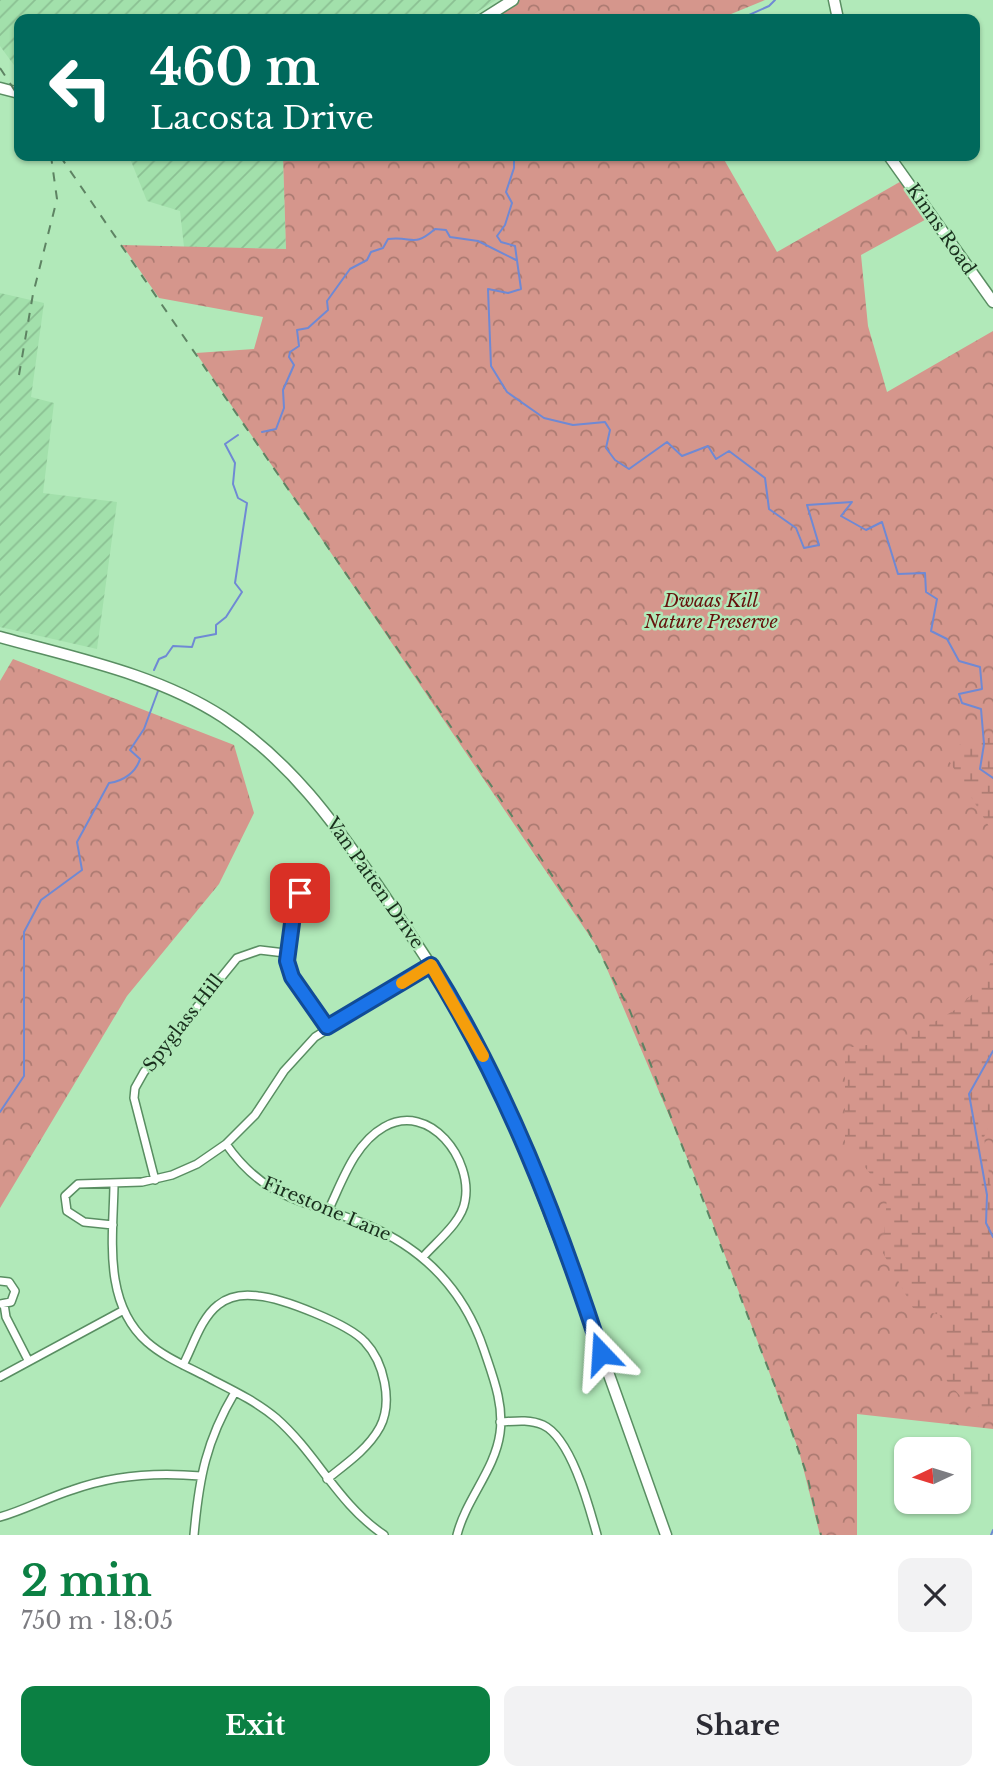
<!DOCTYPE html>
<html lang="en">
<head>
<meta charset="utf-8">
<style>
  :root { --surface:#fff; --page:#f2f2f3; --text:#2b2b33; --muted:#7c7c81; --accent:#0b8043 }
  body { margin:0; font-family:"Libre Baskerville",serif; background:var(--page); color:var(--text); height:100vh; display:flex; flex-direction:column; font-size:26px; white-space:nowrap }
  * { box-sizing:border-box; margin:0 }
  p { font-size:23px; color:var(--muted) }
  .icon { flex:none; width:38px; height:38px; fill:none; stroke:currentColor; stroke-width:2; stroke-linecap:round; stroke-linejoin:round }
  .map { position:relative; height:1535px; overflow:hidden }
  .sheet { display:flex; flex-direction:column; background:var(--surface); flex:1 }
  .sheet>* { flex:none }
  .banner { position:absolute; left:14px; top:14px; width:966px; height:147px; border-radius:14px; box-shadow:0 2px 5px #0004; background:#00695c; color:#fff; overflow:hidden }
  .needle { width:46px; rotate:266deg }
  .tools { position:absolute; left:894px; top:1437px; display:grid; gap:14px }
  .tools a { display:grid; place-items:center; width:77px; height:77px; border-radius:14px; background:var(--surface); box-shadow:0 2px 5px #0004; font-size:35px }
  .pin { position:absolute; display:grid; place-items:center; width:60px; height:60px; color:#fff; margin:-30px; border-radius:14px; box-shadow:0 4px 10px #0006 }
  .me { position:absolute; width:77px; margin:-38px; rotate:340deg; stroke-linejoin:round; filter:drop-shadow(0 0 5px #0008) }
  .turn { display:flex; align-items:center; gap:24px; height:147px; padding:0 21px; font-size:32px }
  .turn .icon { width:91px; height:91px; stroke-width:2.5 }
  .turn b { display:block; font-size:49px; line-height:60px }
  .round { display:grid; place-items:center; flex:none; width:74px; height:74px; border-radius:14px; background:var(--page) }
  .summary { display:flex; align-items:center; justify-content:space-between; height:119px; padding:0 21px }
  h1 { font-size:42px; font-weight:700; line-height:52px; color:var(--accent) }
  .cta { display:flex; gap:14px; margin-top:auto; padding:14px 21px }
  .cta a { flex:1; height:80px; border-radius:14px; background:var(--accent); color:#fff; font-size:28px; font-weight:700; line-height:80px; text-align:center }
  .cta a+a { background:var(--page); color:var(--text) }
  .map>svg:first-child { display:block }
</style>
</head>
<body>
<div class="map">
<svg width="993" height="1535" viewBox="0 0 993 1535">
  <defs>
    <pattern id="industrial-furrows" width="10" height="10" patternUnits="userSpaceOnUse" patternTransform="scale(1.75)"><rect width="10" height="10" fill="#a2e0ab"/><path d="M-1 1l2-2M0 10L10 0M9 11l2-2" fill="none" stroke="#8bc093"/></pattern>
    <pattern id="forest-crowns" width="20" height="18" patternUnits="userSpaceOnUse" patternTransform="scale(1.75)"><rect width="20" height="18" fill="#d5968c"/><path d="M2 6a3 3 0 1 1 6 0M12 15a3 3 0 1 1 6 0" fill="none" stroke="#ac7b72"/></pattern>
    <pattern id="wetland-marsh" width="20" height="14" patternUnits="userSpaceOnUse" patternTransform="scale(1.75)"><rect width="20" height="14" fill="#d5968c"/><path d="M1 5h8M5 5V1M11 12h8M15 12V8" fill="none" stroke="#ac7b72"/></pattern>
  </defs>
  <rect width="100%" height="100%" fill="#b1e9b9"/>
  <path fill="url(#industrial-furrows)" d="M 0,0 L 496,0 L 466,19 L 19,19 L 19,72 L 0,46 Z
    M 129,156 L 283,156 L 286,249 L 184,247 L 180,211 L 147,201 Z
    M 0,293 L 44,303 L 31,397 L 54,403 L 43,493 L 117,502 L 97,649 L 0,627 Z"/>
  <path fill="url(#forest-crowns)" d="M 513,0 L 765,0 L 719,19 L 485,19 Z
    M 283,156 L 722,156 L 777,252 L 905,179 L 932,216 L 861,255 L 868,326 L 887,392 L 993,331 L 993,1429 L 857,1414 L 857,1535 L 820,1535 L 799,1451 L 696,1179 L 599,950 L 196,353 L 254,349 L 263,317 L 159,298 L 122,245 L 286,249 Z
    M 13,659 L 234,745 L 254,813 L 219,884 L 127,996 L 0,1208 L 0,681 Z"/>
  <path fill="url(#wetland-marsh)" d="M 993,737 L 993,833 L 942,749 Z
    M 993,957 L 993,1117 L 984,1137 L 993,1203 L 993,1417 L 979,1417 L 946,1380 L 944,1316 L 913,1308 L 883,1253 L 887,1195 L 845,1142 L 845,1048 L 897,1041 L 938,1020 L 958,1008 L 979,988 Z"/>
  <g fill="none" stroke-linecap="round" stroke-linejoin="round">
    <path stroke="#6f89d4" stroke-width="2" d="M 740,19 L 769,6 L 775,0
      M 514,156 L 514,168 L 506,192 L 512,203 L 505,225 L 497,236 L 501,242 L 515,246 L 521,289 L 508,293 L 488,289 L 491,366 L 507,392 L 544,418 L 573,425 L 605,422 L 610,430 L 606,448 L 615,460 L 629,469 L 667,442 L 682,456 L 708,446 L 716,459 L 729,451 L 765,478 L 769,509 L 796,528 L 804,548 L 819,545 L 807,505 L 852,502 L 841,516 L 866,530 L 882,522 L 898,574 L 925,573 L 926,592 L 937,599 L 931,631 L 947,639 L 959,661 L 980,667 L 982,689 L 959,694 L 962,703 L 981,709 L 984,744 L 980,769 L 993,778
      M 262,432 L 276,429 L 284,408 L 283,390 L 294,365 L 289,357 L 290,352 L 299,346 L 297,330 L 308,328 L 328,310 L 327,301 L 350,269 L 367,260 L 371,252 L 383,248 L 388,239 C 414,236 413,248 435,229 L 446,230 L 450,237 L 478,241 L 516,260
      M 154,670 L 159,659 L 166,656 L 173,646 L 192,647 L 195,638 L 216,634 L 216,625 L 226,617 L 242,592 L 235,583 L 247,503 L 238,498 L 233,484 L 235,463 L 225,444 L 238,435
      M 993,1051 L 969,1094 L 987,1195 L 986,1223 L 993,1237
      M 0,1112 L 24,1076 L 24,932 L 41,900 L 82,870 L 77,842 L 109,783 C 124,781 136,772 140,759 L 130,750 L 144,729 L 158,691
      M 991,1535 L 993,1530"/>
    <defs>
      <path id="street" d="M278 897a11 11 0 1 1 22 0a11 11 0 1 1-22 0Z
        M 294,908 C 296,922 288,936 286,951 C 282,977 312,1008 327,1027
        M 226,1144 C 266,1201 305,1200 365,1224 C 423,1248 464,1290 484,1350 C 493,1377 504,1404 500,1433 C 495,1470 466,1499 457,1535
        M 155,1180 L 134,1098 L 135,1088 L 144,1072 L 237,958 L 260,950 L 285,953
        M 114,1186 C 113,1238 103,1303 147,1342 C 164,1357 186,1366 207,1377 C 230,1389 256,1401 276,1418 C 317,1454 337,1503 384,1535
        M 328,1211 C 342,1182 354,1144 384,1127 C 430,1101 473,1160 465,1201 C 462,1222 436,1242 423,1257
        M 113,1225 L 84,1222 L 67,1211 L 65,1196 L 78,1184 L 142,1182 L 172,1175 L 197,1164 L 226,1144 L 255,1115 L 284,1071 L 315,1037 L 431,965
        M 0,1281 L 9,1282 L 15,1291 L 11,1302 L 0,1304
        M 4,1304 L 6,1317 L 28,1360
        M 183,1365 C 193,1346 201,1318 218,1305 C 229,1296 244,1294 258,1296 C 282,1298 349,1324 365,1342 C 384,1362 393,1402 380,1427 C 368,1449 346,1464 327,1479
        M 0,1377 L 122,1311
        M 500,1422 C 515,1421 530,1419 543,1425 C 571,1438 589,1506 597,1535
        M 0,1517 C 24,1510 47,1498 72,1490 C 113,1475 157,1472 201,1476
        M 194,1535 C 199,1478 206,1441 235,1392"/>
      <path id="secondary" d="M 834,0 L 838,19
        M 483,19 L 513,0
        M 0,88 L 19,93
        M 889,156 L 993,302
        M 0,637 C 75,658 157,674 223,717 C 290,761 333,821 378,886 C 410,934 443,981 470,1032 C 505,1096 531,1165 557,1233 C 595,1333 630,1434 666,1535"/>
    </defs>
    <use href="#street" stroke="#598e62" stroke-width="10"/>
    <use href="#secondary" stroke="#598e62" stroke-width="13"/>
    <use href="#street" stroke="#fff" stroke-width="7"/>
    <use href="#secondary" stroke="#fff" stroke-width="10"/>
    <path stroke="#5e8363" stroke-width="2" stroke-dasharray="9 9" stroke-linecap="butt" d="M 0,68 L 19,97
      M 60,156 L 538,854 L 589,932 L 630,1011 L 785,1412 L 807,1475 L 821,1535
      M 19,375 L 33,294 L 57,199 L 51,156"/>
  </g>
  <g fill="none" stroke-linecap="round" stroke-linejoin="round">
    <defs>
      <path id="route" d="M 300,893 L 300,900 L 294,908 L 287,961 L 292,977 L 327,1027 L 431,965 C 505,1083 558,1220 601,1353"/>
    </defs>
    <use href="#route" stroke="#114b97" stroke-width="18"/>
    <use href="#route" stroke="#1a73e8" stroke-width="12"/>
    <path stroke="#f59e0b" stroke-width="12" d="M 402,983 L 431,965 L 483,1056"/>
  </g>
  <g text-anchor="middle" stroke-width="5" stroke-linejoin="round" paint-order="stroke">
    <g font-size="18" fill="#192f1d" stroke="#b1e9b9">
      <text transform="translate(941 229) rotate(55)" y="6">Kinns Road</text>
      <text transform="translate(375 883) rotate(55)" y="6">Van Patten Drive</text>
      <text transform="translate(183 1023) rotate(-52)" y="6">Spyglass Hill</text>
      <text transform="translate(327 1209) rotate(23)" y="6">Firestone Lane</text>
    </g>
    <g font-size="18" font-style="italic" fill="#65120d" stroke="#b1e9b9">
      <text x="711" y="607">Dwaas Kill<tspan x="711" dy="21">Nature Preserve</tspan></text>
    </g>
  </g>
</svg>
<div class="tools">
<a><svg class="needle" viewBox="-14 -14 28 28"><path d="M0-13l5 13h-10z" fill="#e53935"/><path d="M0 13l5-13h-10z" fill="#7c7c81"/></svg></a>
</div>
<div class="pin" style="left:300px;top:893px;background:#d93025"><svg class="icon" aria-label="arrive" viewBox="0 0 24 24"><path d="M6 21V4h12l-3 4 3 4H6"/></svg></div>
<svg class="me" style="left:601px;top:1353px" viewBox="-20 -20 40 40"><path d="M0-17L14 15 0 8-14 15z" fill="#1a73e8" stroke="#fff" stroke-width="4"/></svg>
<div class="banner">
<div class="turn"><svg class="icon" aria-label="left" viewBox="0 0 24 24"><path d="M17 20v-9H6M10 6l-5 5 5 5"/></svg><div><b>460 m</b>Lacosta Drive</div></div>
</div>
</div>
<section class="sheet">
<div class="summary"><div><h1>2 min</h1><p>750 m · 18:05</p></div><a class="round"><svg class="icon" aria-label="close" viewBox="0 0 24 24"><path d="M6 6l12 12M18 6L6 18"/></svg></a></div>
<div class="cta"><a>Exit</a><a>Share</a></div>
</section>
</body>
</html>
